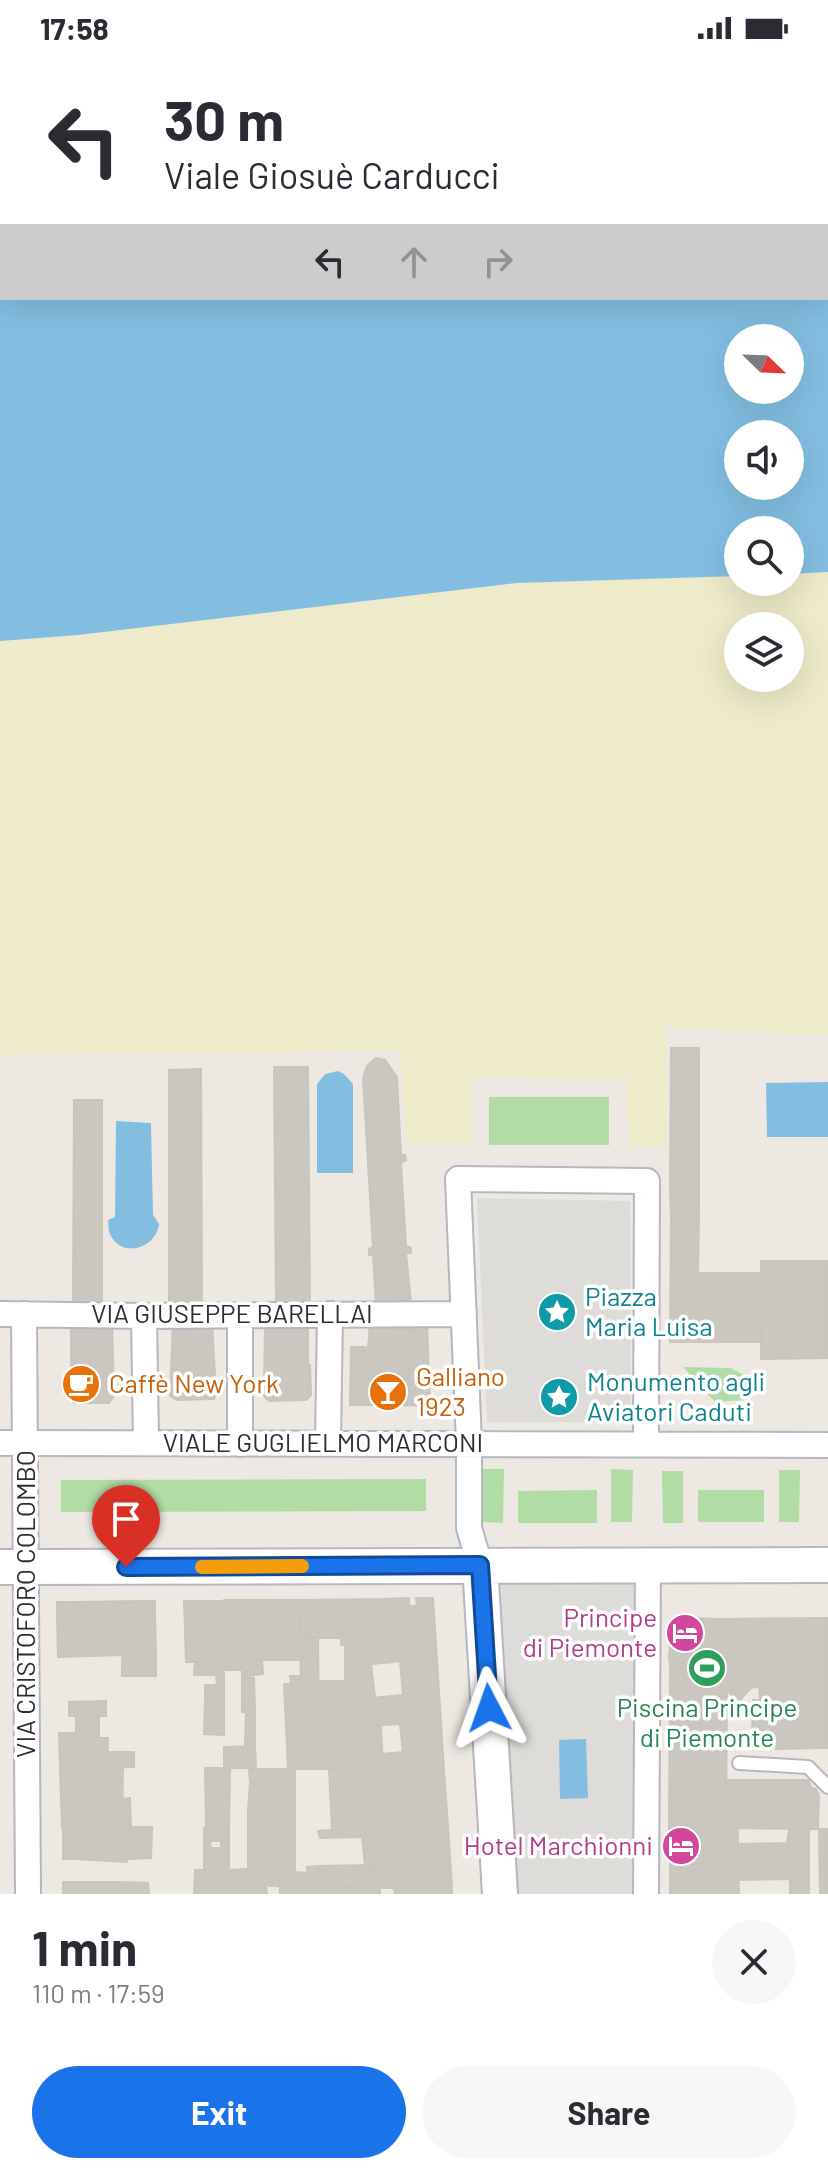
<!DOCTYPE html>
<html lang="en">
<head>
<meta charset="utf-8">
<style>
  :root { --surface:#fff; --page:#f7f7f7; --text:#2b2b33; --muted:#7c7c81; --accent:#1a73e8 }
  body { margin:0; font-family:Barlow,sans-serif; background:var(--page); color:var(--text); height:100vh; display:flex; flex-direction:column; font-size:30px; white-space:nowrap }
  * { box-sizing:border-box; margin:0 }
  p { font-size:26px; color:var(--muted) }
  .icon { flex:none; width:44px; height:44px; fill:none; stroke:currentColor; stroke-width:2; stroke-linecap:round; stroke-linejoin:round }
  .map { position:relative; height:1838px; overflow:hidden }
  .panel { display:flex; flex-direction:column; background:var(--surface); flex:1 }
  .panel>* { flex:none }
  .guide { position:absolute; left:0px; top:0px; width:828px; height:244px; box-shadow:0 8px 32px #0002; background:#fff; color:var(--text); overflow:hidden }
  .needle { width:52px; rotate:113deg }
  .tools { position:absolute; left:724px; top:268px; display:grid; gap:16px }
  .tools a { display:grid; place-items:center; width:80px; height:80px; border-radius:50%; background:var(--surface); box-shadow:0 8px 32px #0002; font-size:40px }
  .pin { position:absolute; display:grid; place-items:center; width:68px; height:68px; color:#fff; margin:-82px -34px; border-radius:50% 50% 50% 0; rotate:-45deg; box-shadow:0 0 8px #0007 }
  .pin .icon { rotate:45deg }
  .me { position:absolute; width:88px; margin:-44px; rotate:356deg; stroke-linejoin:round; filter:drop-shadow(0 0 6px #0008) }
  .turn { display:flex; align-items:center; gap:28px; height:168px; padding:0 32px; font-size:36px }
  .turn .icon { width:104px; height:104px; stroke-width:2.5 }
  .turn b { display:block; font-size:56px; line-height:68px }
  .lanes { display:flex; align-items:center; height:76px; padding:0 32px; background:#0003; justify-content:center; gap:40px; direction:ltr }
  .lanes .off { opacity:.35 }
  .round { display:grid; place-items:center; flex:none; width:84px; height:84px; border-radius:42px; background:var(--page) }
  .summary { display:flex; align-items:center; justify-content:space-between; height:136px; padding:0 32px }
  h1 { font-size:48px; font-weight:700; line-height:60px }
  .primary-button { display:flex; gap:16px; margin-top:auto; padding:16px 32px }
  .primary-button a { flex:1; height:92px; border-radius:48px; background:var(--accent); color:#fff; font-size:32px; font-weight:700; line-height:92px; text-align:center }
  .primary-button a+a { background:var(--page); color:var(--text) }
  .status { display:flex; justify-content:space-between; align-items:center; height:56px; padding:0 40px; background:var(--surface); direction:ltr }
  .status svg { height:22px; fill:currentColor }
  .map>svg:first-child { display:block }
</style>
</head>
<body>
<div class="status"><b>17:58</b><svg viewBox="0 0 49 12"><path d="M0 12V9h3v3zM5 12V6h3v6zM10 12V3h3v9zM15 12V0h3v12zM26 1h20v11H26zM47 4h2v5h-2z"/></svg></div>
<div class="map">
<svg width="828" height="1838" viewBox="0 0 828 1838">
  <rect width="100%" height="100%" fill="#ede9e2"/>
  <path fill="#b2dca5" d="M 489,1041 L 609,1041 L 609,1089 L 489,1089 Z
    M 683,1311 L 731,1312 L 742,1318 L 746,1344 L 715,1346 Z
    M 483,1413 L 504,1413 L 503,1467 L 483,1466 Z
    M 611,1413 L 633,1414 L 632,1466 L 611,1466 Z
    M 779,1414 L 800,1414 L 799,1466 L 779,1466 Z
    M 662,1415 L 683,1415 L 683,1467 L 663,1467 Z
    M 426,1423 L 426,1455 L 61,1456 L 61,1424 Z
    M 597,1434 L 597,1467 L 518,1467 L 518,1435 Z
    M 698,1434 L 764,1434 L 764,1466 L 698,1466 Z"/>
  <path fill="#edebc9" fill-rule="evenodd" d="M 828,516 L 828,980 L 666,971 L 666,1089 L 629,1091 L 626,1023 L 471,1021 L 472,1087 L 407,1087 L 400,995 L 0,999 L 0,585 L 78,579 L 517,527 L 738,520 L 738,526 L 790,526 L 790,518 ZM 738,570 L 790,570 L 790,622 L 738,622 Z"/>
  <path fill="#dddcd8" d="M 477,1142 L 630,1145 L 631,1366 L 487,1366 Z
    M 480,1509 L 648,1510 L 646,1838 L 500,1838 Z"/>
  <path fill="#83bee1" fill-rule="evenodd" d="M 0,0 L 828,0 L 828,516 L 790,518 L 790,474 L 738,474 L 738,520 L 517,527 L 78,579 L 0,585 ZM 2,2 L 826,2 L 826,242 L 2,242 ZM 738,282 L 790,282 L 790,334 L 738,334 ZM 790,378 L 790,430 L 738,430 L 738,378 Z
    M 338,1015 L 344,1018 L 353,1028 L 353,1117 L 317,1117 L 317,1028 L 325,1018 Z
    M 828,1026 L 828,1081 L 767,1081 L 766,1027 Z
    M 116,1065 L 151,1067 L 153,1159 L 159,1168 C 156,1193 121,1203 110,1178 C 108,1173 109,1169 108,1164 L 115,1161 Z
    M 586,1683 L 588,1742 L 560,1743 L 559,1684 Z"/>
  <path fill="#c9c7c0" stroke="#c8c5bb" stroke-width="2" d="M 671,992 L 680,992 L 679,1135 L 670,1135 Z
    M 680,992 L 699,992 L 699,1159 L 671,1159 L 670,1135 L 679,1135 Z
    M 376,1002 L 385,1004 L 397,1021 L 401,1099 L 405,1099 L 406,1104 L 401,1107 L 406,1190 L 411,1192 L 411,1197 L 406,1197 L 411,1247 L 376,1247 L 373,1199 L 369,1199 L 369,1193 L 373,1191 L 363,1022 L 367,1010 Z
    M 274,1011 L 308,1011 L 310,1247 L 276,1247 Z
    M 201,1013 L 202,1248 L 169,1248 L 169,1014 Z
    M 74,1044 L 102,1044 L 102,1248 L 73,1248 Z
    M 671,1159 L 699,1159 L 698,1217 L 760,1217 L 762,1286 L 670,1286 Z
    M 761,1205 L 828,1205 L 828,1302 L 761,1303 Z
    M 112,1266 L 114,1340 L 109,1347 L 74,1347 L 71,1340 L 71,1267 Z
    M 173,1266 L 212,1266 L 216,1338 L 214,1343 L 177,1344 L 170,1340 Z
    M 265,1266 L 308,1266 L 308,1309 L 310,1309 L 311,1339 L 306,1344 L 269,1345 L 264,1340 Z
    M 370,1267 L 411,1267 L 409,1339 L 363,1341 L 364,1291 L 368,1292 Z
    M 411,1267 L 427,1267 L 430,1350 L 405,1349 L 409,1339 Z
    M 351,1291 L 364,1291 L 363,1341 L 368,1349 L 350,1349 Z
    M 409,1339 L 405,1349 L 368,1349 L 363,1341 Z
    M 409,1542 L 409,1550 L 417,1550 L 416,1542 L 433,1542 L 444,1714 L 410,1714 L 408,1706 L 404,1706 L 400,1668 L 336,1672 L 336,1625 L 359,1624 L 362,1643 L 403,1639 L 400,1605 L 393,1606 L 390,1545 L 383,1545 L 382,1543 Z
    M 382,1543 L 383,1545 L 355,1546 L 355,1577 L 341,1578 L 341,1582 L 309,1582 L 307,1549 L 300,1549 L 300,1544 Z
    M 224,1544 L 300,1544 L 302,1604 L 224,1604 Z
    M 224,1544 L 223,1614 L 200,1614 L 199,1606 L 186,1606 L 184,1545 Z
    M 136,1545 L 137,1560 L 155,1559 L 156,1598 L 58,1601 L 57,1562 L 81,1561 L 80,1546 Z
    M 136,1545 L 155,1545 L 155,1559 L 137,1560 Z
    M 390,1545 L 391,1577 L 355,1577 L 355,1546 Z
    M 57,1546 L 80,1546 L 81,1561 L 57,1562 Z
    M 300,1549 L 307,1549 L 309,1582 L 300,1581 Z
    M 684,1562 L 720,1563 L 719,1594 L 752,1631 L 738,1646 L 708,1614 L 695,1609 L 670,1611 L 669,1600 L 672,1570 L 675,1564 Z
    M 828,1562 L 828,1617 L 801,1617 L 801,1679 L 752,1679 L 753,1644 L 760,1644 L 759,1631 L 775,1632 L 776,1595 L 753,1595 L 752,1631 L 719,1594 L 720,1563 Z
    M 355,1577 L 391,1577 L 393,1606 L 371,1608 L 375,1641 L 362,1643 L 359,1624 L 345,1624 L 345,1589 L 356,1589 Z
    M 355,1577 L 356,1589 L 341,1589 L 341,1578 Z
    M 300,1581 L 318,1581 L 319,1673 L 302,1675 Z
    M 753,1595 L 776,1595 L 775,1632 L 752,1631 Z
    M 156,1598 L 156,1620 L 122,1620 L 122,1599 Z
    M 224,1604 L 242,1604 L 242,1614 L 223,1614 Z
    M 242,1604 L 262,1604 L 263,1618 L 242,1621 Z
    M 195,1606 L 199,1606 L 200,1614 L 223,1614 L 224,1619 L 194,1619 Z
    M 692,1609 L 708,1614 L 727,1636 L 726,1772 L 669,1773 L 670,1611 Z
    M 801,1617 L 828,1617 L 828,1692 L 776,1693 L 776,1679 L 801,1679 Z
    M 216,1619 L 224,1619 L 224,1629 L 217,1629 Z
    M 290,1620 L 301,1620 L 302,1713 L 288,1713 L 284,1628 L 291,1628 Z
    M 242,1621 L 254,1622 L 255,1656 L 242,1656 Z
    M 319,1625 L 336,1625 L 336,1672 L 319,1673 Z
    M 205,1629 L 224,1629 L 224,1644 L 205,1644 Z
    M 205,1644 L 224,1644 L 224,1679 L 204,1678 Z
    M 106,1645 L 106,1660 L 69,1660 L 69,1646 Z
    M 246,1656 L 255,1656 L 255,1690 L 245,1690 Z
    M 76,1661 L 99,1661 L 99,1682 L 92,1682 L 92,1676 L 76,1677 Z
    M 381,1670 L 382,1693 L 348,1693 L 348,1713 L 320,1713 L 319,1673 Z
    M 319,1673 L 320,1713 L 302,1713 L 302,1675 Z
    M 92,1676 L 92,1712 L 60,1712 L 59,1677 Z
    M 92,1682 L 108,1682 L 107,1712 L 92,1712 Z
    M 255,1690 L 256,1712 L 224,1712 L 224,1691 Z
    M 348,1693 L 382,1693 L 384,1714 L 348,1713 Z
    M 107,1696 L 134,1696 L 134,1711 L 107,1712 Z
    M 403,1696 L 404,1706 L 408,1706 L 410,1714 L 384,1714 L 382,1698 Z
    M 60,1712 L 123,1712 L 122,1772 L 62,1772 Z
    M 205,1712 L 230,1712 L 229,1773 L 206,1772 Z
    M 249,1713 L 295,1713 L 295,1727 L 250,1727 Z
    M 329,1713 L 384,1714 L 390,1780 L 394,1780 L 396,1808 L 365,1810 L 362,1781 L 320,1782 L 318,1775 L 332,1774 Z
    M 384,1714 L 444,1714 L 452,1830 L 394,1832 L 394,1780 L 390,1780 Z
    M 726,1724 L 809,1724 L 811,1732 L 816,1733 L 819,1740 L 818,1773 L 726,1772 Z
    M 250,1727 L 295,1727 L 295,1816 L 307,1817 L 307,1820 L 319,1820 L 318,1810 L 374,1809 L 376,1832 L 355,1833 L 354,1829 L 280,1830 L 278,1755 L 248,1755 Z
    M 130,1742 L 131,1771 L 122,1772 L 123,1743 Z
    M 248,1755 L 278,1755 L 280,1830 L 248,1829 Z
    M 131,1771 L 130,1788 L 116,1788 L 117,1772 Z
    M 131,1771 L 152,1771 L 151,1802 L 127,1803 L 127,1806 L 75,1803 L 73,1772 L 117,1772 L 116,1788 L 130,1788 Z
    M 73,1772 L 75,1803 L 63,1803 L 63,1773 Z
    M 204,1772 L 229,1773 L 229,1814 L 213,1814 L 214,1792 L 221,1792 L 221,1785 L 204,1785 Z
    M 671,1773 L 680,1774 L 678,1798 L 695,1798 L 696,1773 L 701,1773 L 702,1798 L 717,1799 L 717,1784 L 738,1784 L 738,1809 L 670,1808 Z
    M 696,1773 L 695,1798 L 678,1798 L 680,1774 Z
    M 701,1773 L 717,1773 L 717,1799 L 702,1798 Z
    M 717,1773 L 738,1773 L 738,1784 L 717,1784 Z
    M 789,1773 L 809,1773 L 809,1838 L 790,1838 L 790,1823 L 739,1824 L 738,1788 L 787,1787 Z
    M 819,1773 L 828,1773 L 828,1838 L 820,1838 Z
    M 204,1785 L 210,1785 L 211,1792 L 214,1792 L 213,1814 L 204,1814 Z
    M 396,1808 L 394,1819 L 377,1819 L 376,1826 L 394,1823 L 394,1832 L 376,1832 L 374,1809 Z
    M 670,1808 L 704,1808 L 703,1827 L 719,1827 L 718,1809 L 738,1809 L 739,1838 L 670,1838 Z
    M 704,1808 L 718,1809 L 719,1827 L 703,1827 Z
    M 318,1810 L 319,1820 L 307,1820 L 307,1811 Z
    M 248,1813 L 248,1829 L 230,1829 L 229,1814 Z
    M 195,1814 L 229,1814 L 230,1838 L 194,1838 Z
    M 377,1819 L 394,1819 L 394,1823 L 376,1826 Z
    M 63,1826 L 122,1826 L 123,1838 L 63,1838 Z
    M 122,1826 L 148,1827 L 149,1838 L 123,1838 Z
    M 230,1829 L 266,1829 L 267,1838 L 230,1838 Z
    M 310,1829 L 311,1838 L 280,1838 L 280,1830 Z
    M 310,1829 L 380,1832 L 380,1838 L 311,1838 Z
    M 452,1830 L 452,1838 L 395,1838 L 394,1832 Z"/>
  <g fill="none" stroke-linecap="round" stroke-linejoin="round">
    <defs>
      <path id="lane" d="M 739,1707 L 808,1711 L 828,1731"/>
      <path id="street" d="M 0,1258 L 144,1260 L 464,1258
        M 24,1258 L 28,1838
        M 144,1260 L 146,1386
        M 328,1386 L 330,1258
        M 0,1387 L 828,1389
        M 240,1388 L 240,1260
        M 480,1509 L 469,1472 L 469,1387 L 458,1123 L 647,1125 L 646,1387
        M 646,1838 L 648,1510"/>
      <path id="secondary" d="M 480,1509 L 500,1838
        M 0,1511 L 828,1509"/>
    </defs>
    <use href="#lane" stroke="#b5b6bf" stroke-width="16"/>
    <use href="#street" stroke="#b5b6bf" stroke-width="28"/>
    <use href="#secondary" stroke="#b5b6bf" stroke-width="38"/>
    <use href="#lane" stroke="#fff" stroke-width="12"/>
    <use href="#street" stroke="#fff" stroke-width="24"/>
    <use href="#secondary" stroke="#fff" stroke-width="34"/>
  </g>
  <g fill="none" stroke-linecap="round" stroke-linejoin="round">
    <defs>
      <path id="route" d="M 126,1511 L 480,1509 L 489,1652"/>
    </defs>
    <use href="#route" stroke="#114b97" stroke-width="20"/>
    <use href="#route" stroke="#1a73e8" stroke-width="14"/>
    <path stroke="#f59e0b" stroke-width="14" d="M 202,1511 L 302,1510"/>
  </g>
  <defs>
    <symbol id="sight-disc" viewBox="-11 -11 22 22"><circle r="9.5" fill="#0f9aa8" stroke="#fff"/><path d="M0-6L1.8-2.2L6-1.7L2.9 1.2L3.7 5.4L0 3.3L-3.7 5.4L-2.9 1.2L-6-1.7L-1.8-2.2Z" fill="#fff"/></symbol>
    <symbol id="cafe-disc" viewBox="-11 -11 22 22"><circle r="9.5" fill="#e8710a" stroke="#fff"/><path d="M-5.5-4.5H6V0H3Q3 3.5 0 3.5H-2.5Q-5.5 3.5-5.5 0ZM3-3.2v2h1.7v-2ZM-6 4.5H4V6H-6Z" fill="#fff"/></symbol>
    <symbol id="bar-disc" viewBox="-11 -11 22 22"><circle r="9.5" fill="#e8710a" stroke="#fff"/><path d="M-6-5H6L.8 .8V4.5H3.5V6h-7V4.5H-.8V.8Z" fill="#fff"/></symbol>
    <symbol id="hotel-disc" viewBox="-11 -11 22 22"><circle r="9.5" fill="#d1479c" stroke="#fff"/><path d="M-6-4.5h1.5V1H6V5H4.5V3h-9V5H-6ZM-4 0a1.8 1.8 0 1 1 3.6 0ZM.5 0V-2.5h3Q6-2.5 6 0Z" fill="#fff"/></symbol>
    <symbol id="stadium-disc" viewBox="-11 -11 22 22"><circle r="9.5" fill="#2e9e5b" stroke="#fff"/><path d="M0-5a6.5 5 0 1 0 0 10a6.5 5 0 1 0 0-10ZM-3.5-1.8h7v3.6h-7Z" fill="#fff"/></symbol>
  </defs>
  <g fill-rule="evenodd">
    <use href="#sight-disc" x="535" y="1234" width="44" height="44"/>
    <use href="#cafe-disc" x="59" y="1306" width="44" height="44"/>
    <use href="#bar-disc" x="366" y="1314" width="44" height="44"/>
    <use href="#sight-disc" x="537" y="1319" width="44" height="44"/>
    <use href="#hotel-disc" x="663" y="1555" width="44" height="44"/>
    <use href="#stadium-disc" x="685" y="1590" width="44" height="44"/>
    <use href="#hotel-disc" x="659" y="1768" width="44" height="44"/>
  </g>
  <g text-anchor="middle" stroke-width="7" stroke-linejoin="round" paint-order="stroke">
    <g font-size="26" fill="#0d838f" stroke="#fff" text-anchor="start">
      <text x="585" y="1250">Piazza<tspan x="585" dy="30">Maria Luisa</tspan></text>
      <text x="587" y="1335">Monumento agli<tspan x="587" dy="30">Aviatori Caduti</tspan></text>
    </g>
    <g font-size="26" fill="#2d2d2d" stroke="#fff">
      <text x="232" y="1267">VIA GIUSEPPE BARELLAI</text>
      <text x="323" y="1396">VIALE GUGLIELMO MARCONI</text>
      <text transform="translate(26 1548) rotate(-90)" y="9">VIA CRISTOFORO COLOMBO</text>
    </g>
    <g font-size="26" fill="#c56008" stroke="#fff" text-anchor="start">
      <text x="416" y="1330">Galliano<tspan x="416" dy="30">1923</tspan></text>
      <text x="109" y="1337">Caffè New York</text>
    </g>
    <g font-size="26" fill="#b23c85" stroke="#fff" text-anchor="end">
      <text x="657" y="1571">Principe<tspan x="657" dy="30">di Piemonte</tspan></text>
      <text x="653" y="1799">Hotel Marchionni</text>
    </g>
    <g font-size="26" fill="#27864d" stroke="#fff">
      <text x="707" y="1661">Piscina Principe<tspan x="707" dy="30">di Piemonte</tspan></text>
    </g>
  </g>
</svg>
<div class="tools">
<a><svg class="needle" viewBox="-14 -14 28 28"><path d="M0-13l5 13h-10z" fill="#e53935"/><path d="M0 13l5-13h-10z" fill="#7c7c81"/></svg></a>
<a><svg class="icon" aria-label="sound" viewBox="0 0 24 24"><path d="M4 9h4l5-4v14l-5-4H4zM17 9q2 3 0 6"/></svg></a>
<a><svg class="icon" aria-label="search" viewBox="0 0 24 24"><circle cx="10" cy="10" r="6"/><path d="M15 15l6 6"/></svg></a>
<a><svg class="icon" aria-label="layers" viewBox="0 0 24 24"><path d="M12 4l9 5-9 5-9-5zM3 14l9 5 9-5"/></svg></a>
</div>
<div class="pin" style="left:126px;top:1511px;background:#d93025"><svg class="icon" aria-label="arrive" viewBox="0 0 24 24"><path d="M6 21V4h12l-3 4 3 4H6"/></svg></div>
<svg class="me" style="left:489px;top:1652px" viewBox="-20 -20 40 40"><path d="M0-17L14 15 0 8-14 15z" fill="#1a73e8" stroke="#fff" stroke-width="4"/></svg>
<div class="guide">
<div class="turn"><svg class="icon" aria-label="left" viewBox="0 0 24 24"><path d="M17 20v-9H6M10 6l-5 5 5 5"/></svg><div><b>30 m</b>Viale Giosuè Carducci</div></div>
<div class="lanes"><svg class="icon" aria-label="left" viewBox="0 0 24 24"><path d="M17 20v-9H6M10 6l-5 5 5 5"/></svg><svg class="icon off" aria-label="ahead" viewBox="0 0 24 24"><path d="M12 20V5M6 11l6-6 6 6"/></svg><svg class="icon off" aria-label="right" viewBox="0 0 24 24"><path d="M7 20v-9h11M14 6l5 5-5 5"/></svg></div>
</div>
</div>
<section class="panel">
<div class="summary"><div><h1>1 min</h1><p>110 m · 17:59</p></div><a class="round"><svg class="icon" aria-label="close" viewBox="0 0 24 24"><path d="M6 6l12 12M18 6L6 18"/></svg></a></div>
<div class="primary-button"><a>Exit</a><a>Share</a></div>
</section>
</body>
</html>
